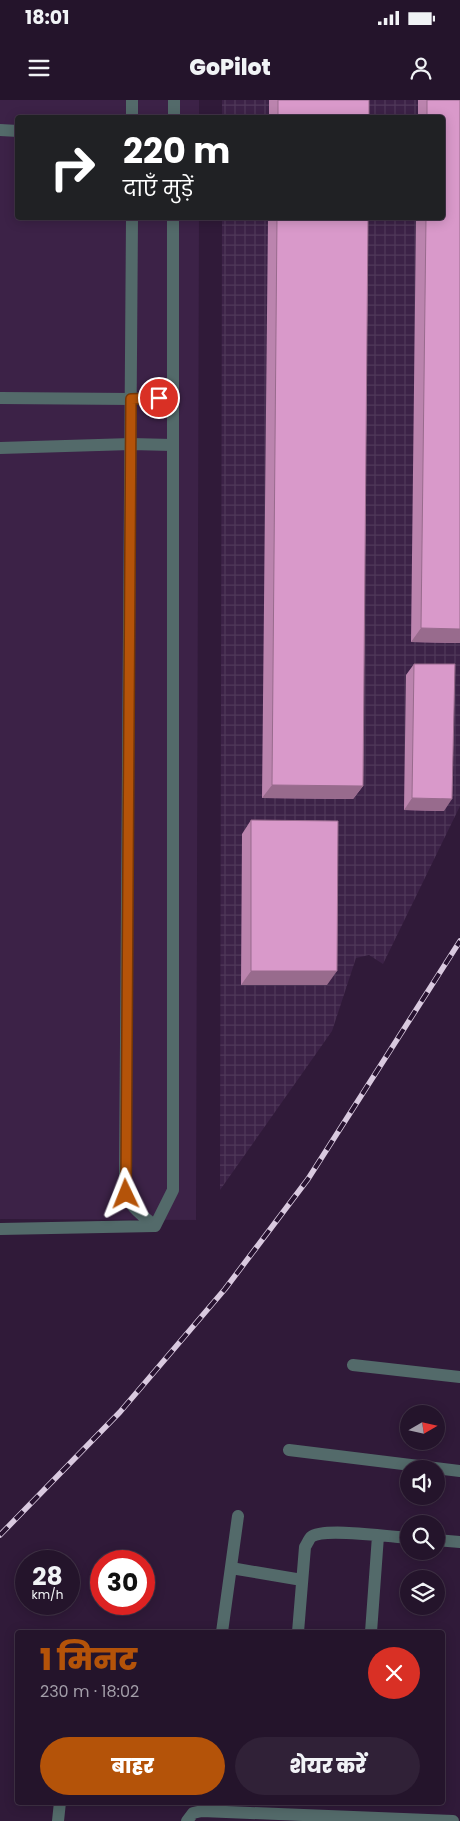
<!DOCTYPE html>
<html lang="hi">
<head>
<meta charset="utf-8">
<style>
  :root { --surface:#24142b; --page:#302137; --text:#f1f3f6; --muted:#a39ea9; --line:#413347; --accent:#b45309 }
  body { margin:0; font-family:Poppins,"Noto Sans Devanagari",sans-serif; background:var(--page); color:var(--text); height:100vh; display:flex; flex-direction:column; font-size:19px; white-space:nowrap }
  * { box-sizing:border-box; margin:0 }
  p { font-size:16px; color:var(--muted) }
  .icon { flex:none; width:28px; height:28px; fill:none; stroke:currentColor; stroke-width:2; stroke-linecap:round; stroke-linejoin:round }
  .map { position:relative; flex:1; overflow:hidden }
  .panel { position:absolute; left:15px; top:1530px; width:430px; height:175px; display:flex; flex-direction:column; background:var(--surface); border-radius:5px; box-shadow:0 2px 12px #0003,0 0 0 1px var(--line) }
  .panel>* { flex:none }
  .top-card { position:absolute; left:15px; top:15px; width:430px; height:105px; border-radius:5px; box-shadow:0 2px 12px #0003,0 0 0 1px var(--line); background:#202124; color:#fff; overflow:hidden }
  .needle { width:32px; rotate:81deg }
  .fabs { position:absolute; left:400px; top:1305px; display:grid; gap:10px }
  .fabs a { display:grid; place-items:center; width:45px; height:45px; border-radius:50%; background:var(--surface); box-shadow:0 2px 12px #0003,0 0 0 1px var(--line); font-size:25px }
  .speed { position:absolute; left:15px; top:1450px; display:flex; gap:10px; font-size:25px; font-weight:700; text-align:center }
  .speed>* { display:grid; place-content:center; width:65px; height:65px; border-radius:50%; background:var(--surface); box-shadow:0 2px 12px #0003,0 0 0 1px var(--line); line-height:1 }
  .speed small { font-size:12px; font-weight:400 }
  .speed .limit { border:8px solid #d22; background:#fff; color:#111 }
  .pin { position:absolute; display:grid; place-items:center; width:42px; height:42px; color:#fff; margin:-21px; border:2px solid #fff; border-radius:50%; box-shadow:0 1px 5px #0007 }
  .me { position:absolute; width:55px; margin:-28px; rotate:358deg; stroke-linejoin:round; filter:drop-shadow(0 0 4px #0008) }
  .turn { display:flex; align-items:center; gap:18px; height:105px; padding:0 25px; font-size:22px }
  .turn .icon { width:65px; height:65px; stroke-width:2.5 }
  .turn b { display:block; font-size:35px; line-height:42px }
  .round { display:grid; place-items:center; flex:none; width:52px; height:52px; border-radius:26px; background:var(--page) }
  .headline { display:flex; align-items:center; justify-content:space-between; height:85px; padding:0 25px }
  h1 { font-size:30px; font-weight:800; line-height:38px; color:var(--accent) }
  .button { display:flex; gap:10px; margin-top:auto; padding:10px 25px }
  .button a { flex:1; height:58px; border-radius:30px; background:var(--accent); color:#fff; font-size:20px; font-weight:800; line-height:58px; text-align:center }
  .button a+a { background:var(--page); color:var(--text) }
  .status { display:flex; justify-content:space-between; align-items:center; height:35px; padding:0 25px; background:var(--surface); direction:ltr }
  .status svg { height:14px; fill:currentColor }
  header { display:flex; justify-content:space-between; align-items:center; height:65px; padding:0 25px; background:var(--surface); font-size:22px; font-weight:800 }
  .map>svg:first-child { display:block }
</style>
</head>
<body>
<div class="status"><b>18:01</b><svg viewBox="0 0 49 12"><path d="M0 12V9h3v3zM5 12V6h3v6zM10 12V3h3v9zM15 12V0h3v12zM26 1h20v11H26zM47 4h2v5h-2z"/></svg></div>
<header><svg class="icon" aria-label="menu" viewBox="0 0 24 24"><path d="M4 6h16M4 12h16M4 18h16"/></svg>GoPilot<svg class="icon" aria-label="person" viewBox="0 0 24 24"><circle cx="12" cy="8" r="4"/><path d="M4 21q1-7 8-7t8 7"/></svg></header>
<div class="map">
<svg width="460" height="1721" viewBox="0 0 460 1721">
  <defs>
    <pattern id="industrial-grid" width="8" height="8" patternUnits="userSpaceOnUse" patternTransform="scale(1.25)"><rect width="8" height="8" fill="#3c2247"/><path d="M0 4h8M4 0v8" fill="none" stroke="#4f3859"/></pattern>
  </defs>
  <rect width="100%" height="100%" fill="#301a39"/>
  <path fill="#3c2247" d="M 0,0 L 199,0 L 199,17 L 18,18 L 18,118 L 199,118 L 196,1120 L 0,1119 Z"/>
  <path fill="url(#industrial-grid)" d="M 222,0 L 460,0 L 460,706 L 383,864 L 369,855 L 356,858 L 332,931 L 220,1090 L 222,118 L 442,118 L 442,18 L 222,17 Z"/>
  <g fill="none" stroke-linecap="round" stroke-linejoin="round">
    <path stroke="#536a6a" stroke-width="12" d="M 0,30 L 18,31
      M 0,298 L 131,299 L 173,297
      M 0,348 L 131,344 L 172,345"/>
    <path stroke="#536a6a" stroke-width="12" d="M 132,18 L 132,0
      M 174,18 L 174,0
      M 132,118 L 125,1079 C 127,1107 135,1109 155,1126
      M 155,1126 L 173,1090 L 173,118
      M 0,1129 L 155,1126
      M 353,1265 L 460,1277
      M 289,1350 L 460,1371
      M 436,1440 L 460,1442
      M 231,1468 L 302,1480
      M 222,1532 L 238,1416
      M 298,1532 L 305,1447 C 307,1444 309,1439 311,1437 C 323,1427 391,1437 409,1438
      M 371,1532 L 378,1436
      M 58,1721 L 60,1702
      M 187,1721 L 193,1713 L 202,1711 L 453,1721"/>
    <defs>
      <path id="rail" d="M 0,1435 L 120,1312 L 225,1189 L 308,1079 L 460,841"/>
    </defs>
    <use href="#rail" stroke="#d9c9df" stroke-width="5.5"/>
    <use href="#rail" stroke="#26112f" stroke-width="4" stroke-dasharray="11" stroke-linecap="butt"/>
  </g>
  <path fill="#bb84ae" d="M 269,0 L 369,0 L 369,18 L 269,18 Z
    M 418,0 L 460,0 L 460,543 L 411,542 L 416,118 L 442,118 L 442,18 L 418,18 Z
    M 268,118 L 368,118 L 363,686 L 353,699 L 262,698 Z
    M 414,564 L 444,711 L 404,710 L 406,575 Z
    M 251,720 L 327,885 L 241,885 L 242,734 Z"/>
  <path fill="#986b8d" d="M 421,528 L 460,529 L 460,543 L 411,542 Z
    M 272,685 L 363,686 L 353,699 L 262,698 Z
    M 412,698 L 452,699 L 444,711 L 404,710 Z
    M 251,871 L 337,871 L 327,885 L 241,885 Z"/>
  <path fill="#d999ca" stroke="#986b8d" d="M 278,0 L 369,0 L 369,18 L 278,18 Z
    M 427,0 L 460,0 L 460,529 L 421,528 L 426,118 L 442,118 L 442,18 L 427,18 Z
    M 277,118 L 368,118 L 363,686 L 272,685 Z
    M 414,564 L 455,564 L 452,699 L 412,698 Z
    M 251,720 L 338,721 L 337,871 L 251,871 Z"/>
  <g fill="none" stroke-linecap="round" stroke-linejoin="round">
    <defs>
      <path id="route" d="M 126,1094 L 131,299 L 159,298"/>
    </defs>
    <use href="#route" stroke="#753606" stroke-width="12"/>
    <use href="#route" stroke="#b45309" stroke-width="9"/>
  </g>
</svg>
<div class="fabs">
<a><svg class="needle" viewBox="-14 -14 28 28"><path d="M0-13l5 13h-10z" fill="#e53935"/><path d="M0 13l5-13h-10z" fill="#a39ea9"/></svg></a>
<a><svg class="icon" aria-label="sound" viewBox="0 0 24 24"><path d="M4 9h4l5-4v14l-5-4H4zM17 9q2 3 0 6"/></svg></a>
<a><svg class="icon" aria-label="search" viewBox="0 0 24 24"><circle cx="10" cy="10" r="6"/><path d="M15 15l6 6"/></svg></a>
<a><svg class="icon" aria-label="layers" viewBox="0 0 24 24"><path d="M12 4l9 5-9 5-9-5zM3 14l9 5 9-5"/></svg></a>
</div>
<div class="speed"><div>28<small>km/h</small></div><div class="limit">30</div></div>
<div class="pin" style="left:159px;top:298px;background:#d93025"><svg class="icon" aria-label="arrive" viewBox="0 0 24 24"><path d="M6 21V4h12l-3 4 3 4H6"/></svg></div>
<svg class="me" style="left:126px;top:1094px" viewBox="-20 -20 40 40"><path d="M0-17L14 15 0 8-14 15z" fill="#b45309" stroke="#fff" stroke-width="4"/></svg>
<div class="top-card">
<div class="turn"><svg class="icon" aria-label="right" viewBox="0 0 24 24"><path d="M7 20v-9h11M14 6l5 5-5 5"/></svg><div><b>220 m</b>दाएँ मुड़ें</div></div>
</div>
<section class="panel">
<div class="headline"><div><h1>1 मिनट</h1><p>230 m · 18:02</p></div><a class="round" style="background:#d93025;color:#fff"><svg class="icon" aria-label="close" viewBox="0 0 24 24"><path d="M6 6l12 12M18 6L6 18"/></svg></a></div>
<div class="button"><a>बाहर</a><a>शेयर करें</a></div>
</section>
</div>
</body>
</html>
